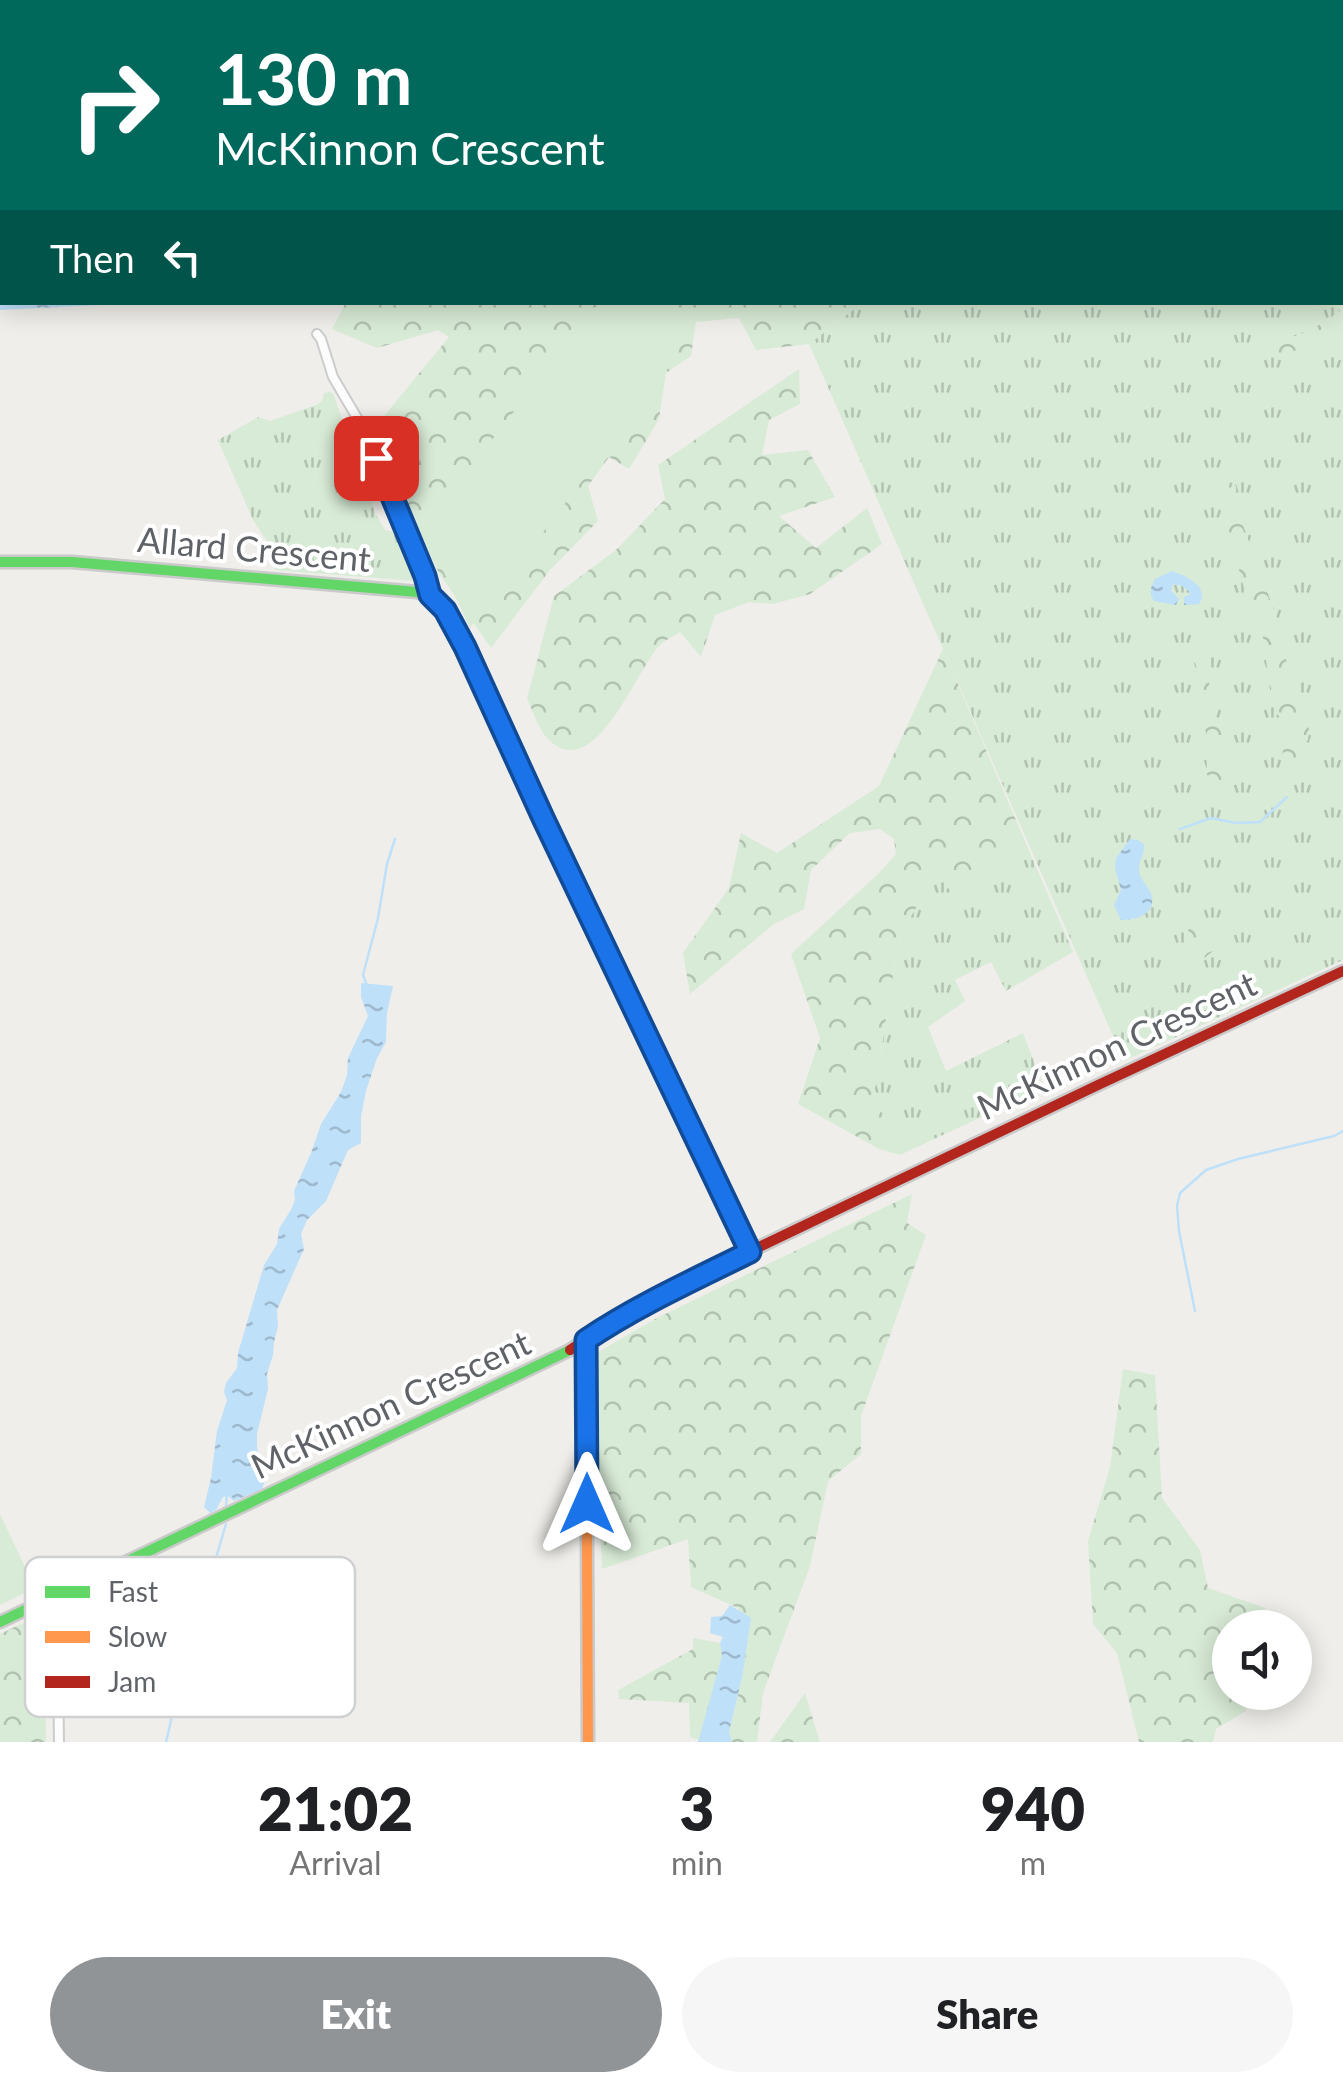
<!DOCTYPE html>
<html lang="en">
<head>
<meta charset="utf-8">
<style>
  :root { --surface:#fff; --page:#f6f6f6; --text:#202124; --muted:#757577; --accent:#919496 }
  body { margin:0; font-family:Lato,sans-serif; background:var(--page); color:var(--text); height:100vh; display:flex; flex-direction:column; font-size:38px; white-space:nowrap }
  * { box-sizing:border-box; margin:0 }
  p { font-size:32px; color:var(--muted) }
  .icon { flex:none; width:55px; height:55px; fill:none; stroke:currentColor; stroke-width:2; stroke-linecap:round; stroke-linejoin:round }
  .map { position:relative; height:1742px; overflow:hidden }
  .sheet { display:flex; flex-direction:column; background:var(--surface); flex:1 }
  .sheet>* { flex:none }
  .banner { position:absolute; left:0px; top:0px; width:1345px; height:305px; box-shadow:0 5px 25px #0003; background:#00695c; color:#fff; overflow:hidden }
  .buttons { position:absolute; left:1212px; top:1610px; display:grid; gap:20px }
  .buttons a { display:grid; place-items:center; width:100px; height:100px; border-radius:50%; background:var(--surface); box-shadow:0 5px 25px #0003; font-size:50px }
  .pin { position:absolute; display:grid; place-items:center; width:85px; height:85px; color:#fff; margin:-42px; border-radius:20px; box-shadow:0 5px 15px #0006 }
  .me { position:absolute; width:110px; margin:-55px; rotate:0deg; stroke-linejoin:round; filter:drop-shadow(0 0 8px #0008) }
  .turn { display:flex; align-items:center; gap:35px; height:210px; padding:0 50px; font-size:45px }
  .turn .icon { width:130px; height:130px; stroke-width:2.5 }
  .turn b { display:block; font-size:70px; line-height:85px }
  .then { display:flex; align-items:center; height:95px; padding:0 50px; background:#0003; gap:20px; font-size:38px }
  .eta { display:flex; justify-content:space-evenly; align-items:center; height:170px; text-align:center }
  .eta b { font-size:60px; font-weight:800; line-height:70px }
  .action { display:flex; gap:20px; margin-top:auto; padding:20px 50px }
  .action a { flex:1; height:115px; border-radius:60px; background:var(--accent); color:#fff; font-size:40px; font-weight:800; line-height:115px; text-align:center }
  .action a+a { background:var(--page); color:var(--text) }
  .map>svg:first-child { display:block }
</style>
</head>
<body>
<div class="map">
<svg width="1343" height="1742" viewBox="0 0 1343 1742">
  <defs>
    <pattern id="grass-tufts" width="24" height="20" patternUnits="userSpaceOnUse" patternTransform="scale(2.5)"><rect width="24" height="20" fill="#d8ebd6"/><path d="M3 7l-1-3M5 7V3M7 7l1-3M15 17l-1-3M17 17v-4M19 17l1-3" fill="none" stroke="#b2c2b1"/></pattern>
    <pattern id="forest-crowns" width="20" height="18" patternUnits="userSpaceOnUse" patternTransform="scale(2.5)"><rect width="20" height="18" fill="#d8ebd6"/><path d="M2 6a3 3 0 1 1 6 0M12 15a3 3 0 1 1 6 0" fill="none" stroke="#b2c2b1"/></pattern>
    <pattern id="water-ripples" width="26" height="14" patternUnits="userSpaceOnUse" patternTransform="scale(2.5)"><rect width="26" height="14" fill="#bfe0f9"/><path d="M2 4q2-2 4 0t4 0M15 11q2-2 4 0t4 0" fill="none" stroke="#9eb9cd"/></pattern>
  </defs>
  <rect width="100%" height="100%" fill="#efeeea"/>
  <path fill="url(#grass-tufts)" d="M 1343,149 L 1343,960 L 1124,1061 L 809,344 L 862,303 L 1342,302 Z
    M 329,392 L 333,393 L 376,515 L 385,530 L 393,532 L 400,529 C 407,544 423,567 415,581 L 275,570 L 272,558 L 277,556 L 253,520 L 218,440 L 258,417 L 270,421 L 316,405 L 322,401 L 324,393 Z
    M 1004,860 L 1033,860 L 1073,952 L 1006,991 L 991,962 L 955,980 L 965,1001 L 928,1027 L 946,1071 L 1023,1033 L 1044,1088 L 900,1155 L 874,1094 L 900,933 L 933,881 L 943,878 L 956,901 Z"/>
  <path fill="url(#forest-crowns)" d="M 346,302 L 862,303 L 809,344 L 756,350 L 739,318 L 696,322 L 691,356 L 666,373 L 659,419 L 629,469 L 609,457 L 588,486 L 598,521 L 550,570 L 491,648 L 439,573 L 371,432 L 449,337 L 438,330 L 377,348 L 332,329 Z
    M 1343,308 L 1343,326 C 1321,338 1295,356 1269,355 L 1266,348 L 1269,342 C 1297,339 1321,326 1343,308 Z
    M 799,369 L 800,404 L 769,420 L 762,455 L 808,450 L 835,497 L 779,516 L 816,548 L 867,508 L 882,544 L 810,594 L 773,604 L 749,602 L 715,615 L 701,657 L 680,632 C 674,636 665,640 660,645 C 637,668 595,785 549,740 C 539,731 533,711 527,699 L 554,596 L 616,550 L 665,499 L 658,465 Z
    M 1229,481 L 1236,486 L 1237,509 L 1275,613 L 1285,646 L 1287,668 L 1299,684 L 1301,692 L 1298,710 L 1309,727 L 1308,740 C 1295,753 1292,763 1295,781 L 1293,786 L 1288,786 L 1281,774 L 1285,726 L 1275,710 L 1271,697 L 1261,622 L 1246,595 L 1227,527 L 1221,501 L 1223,482 Z
    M 943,649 L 1033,860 L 1004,860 L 956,901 L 943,878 L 933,882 L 900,933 L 874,1094 L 900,1155 L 879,1149 L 798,1104 L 820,1038 L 791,954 L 879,873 L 896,854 L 894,839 L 880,829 L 850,833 L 811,870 L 804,909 L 774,924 L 690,994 L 683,953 L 729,888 L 741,833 L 777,853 L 879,786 Z
    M 1198,652 L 1208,652 L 1211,669 L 1209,683 L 1215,715 L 1224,732 L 1222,780 L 1216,782 L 1207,775 L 1206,733 L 1199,708 L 1200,686 L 1194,663 Z
    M 1222,921 L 1230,942 L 1218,947 L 1193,967 L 1185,949 L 1190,922 Z
    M 912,1194 L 907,1223 L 926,1235 L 861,1416 L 861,1454 L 828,1481 L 810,1566 L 763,1693 L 757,1742 L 732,1742 L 729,1732 L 742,1678 L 738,1608 L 691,1587 L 688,1539 L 602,1569 L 593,1355 L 657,1318 Z
    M 1123,1369 L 1155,1375 L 1162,1498 L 1200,1550 L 1208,1588 L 1265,1608 L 1264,1627 L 1230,1628 L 1230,1692 L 1243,1693 L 1246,1711 L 1216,1729 L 1213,1742 L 1139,1742 L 1117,1653 L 1093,1624 L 1088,1541 L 1110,1467 Z
    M 44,1613 L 46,1742 L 0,1742 L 0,1634 Z
    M 693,1638 L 720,1643 L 722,1656 L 700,1740 L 690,1737 L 689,1703 L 619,1699 L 618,1690 L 693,1649 Z
    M 805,1693 L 820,1742 L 770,1742 Z"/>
  <path fill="#d8ebd6" d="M 166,0 L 1189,0 L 1184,2 L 163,2 Z
    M 599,303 L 673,303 L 672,363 L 470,628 L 423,528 Z
    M 0,1514 L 35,1588 L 0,1605 Z"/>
  <path fill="url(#water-ripples)" d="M 0,0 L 166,0 L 162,2 L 2,2 L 2,302 L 139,303 L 0,310 Z
    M 1172,571 C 1187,576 1210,587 1199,604 L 1184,605 L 1184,597 L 1189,595 L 1190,592 L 1182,586 L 1173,584 L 1171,591 L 1179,599 L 1176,605 L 1154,601 L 1151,596 L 1151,588 L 1155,579 Z
    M 1130,839 L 1138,840 L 1144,844 C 1145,855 1139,859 1139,869 C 1139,878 1146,884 1150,891 C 1159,912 1139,920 1121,920 L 1114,905 L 1121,890 L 1115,868 L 1116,858 Z
    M 361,983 L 393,986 L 387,1013 L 386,1042 L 377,1058 L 366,1091 L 361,1116 L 361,1143 L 348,1150 L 326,1201 L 307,1220 L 301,1234 L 304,1249 L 277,1310 L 278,1326 L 274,1342 L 273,1355 L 267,1374 L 268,1389 L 257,1434 L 257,1448 L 266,1477 L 262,1489 L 234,1501 L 228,1496 L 223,1497 L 216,1510 L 210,1513 L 204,1507 L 211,1478 L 217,1431 L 227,1400 L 224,1392 L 226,1383 L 237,1368 L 238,1353 L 264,1265 L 277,1244 L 279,1229 L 292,1208 L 295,1199 L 294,1191 L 311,1153 L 321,1124 L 341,1092 L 347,1075 L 348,1058 L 368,1016 L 361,997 Z
    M 730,1605 L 751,1618 L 742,1678 L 729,1732 L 732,1742 L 698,1742 L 722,1656 L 720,1643 L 723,1637 L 710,1633 L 711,1617 L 722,1616 Z"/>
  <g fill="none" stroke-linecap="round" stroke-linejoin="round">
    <path stroke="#bfe0f9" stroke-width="2.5" d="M 1180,829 L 1211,818 L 1236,823 L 1260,822 L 1287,797
      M 366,983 L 363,975 L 378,918 L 387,864 L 395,839
      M 1195,1311 L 1179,1231 L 1177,1206 L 1180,1193 L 1206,1170 L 1238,1159 L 1334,1136 L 1343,1131
      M 226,1506 L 227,1493
      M 166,1742 L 184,1666 L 226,1524"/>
    <defs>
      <path id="street" d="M 317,334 L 321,339 L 333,377 L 363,428 L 425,577 L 430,595
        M 57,1595 L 59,1742"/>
      <path id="fast" d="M 0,562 L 72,562 L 417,592 L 435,599 L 443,608
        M 653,1046 L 750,1252
        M 0,1622 L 570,1350"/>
      <path id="slow" d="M 586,1340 L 588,1742"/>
      <path id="jam" d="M 443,608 L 465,647 L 653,1046
        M 570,1350 L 612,1322 L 667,1291 L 1098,1085 L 1343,971"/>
    </defs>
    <use href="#street" stroke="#cbcccc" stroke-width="12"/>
    <use href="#fast" stroke="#cacacb" stroke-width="15"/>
    <use href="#slow" stroke="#cacacb" stroke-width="15"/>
    <use href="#jam" stroke="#cacacb" stroke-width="15"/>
    <use href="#street" stroke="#fdfcfc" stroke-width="8"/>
    <use href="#fast" stroke="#63d668" stroke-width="10"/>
    <use href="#slow" stroke="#ff974d" stroke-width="10"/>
    <use href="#jam" stroke="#b3261e" stroke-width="10"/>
  </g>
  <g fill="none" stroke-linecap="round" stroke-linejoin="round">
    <defs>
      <path id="route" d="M 376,458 L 425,576 L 430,595 L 445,610 L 465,647 L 544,820 L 750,1252 C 694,1280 638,1305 586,1340 L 587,1504"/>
    </defs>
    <use href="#route" stroke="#114b97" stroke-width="25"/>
    <use href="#route" stroke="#1a73e8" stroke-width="18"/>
  </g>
  <g text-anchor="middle" stroke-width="8" stroke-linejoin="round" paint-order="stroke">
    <g font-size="35" fill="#5f6368" stroke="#fff">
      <text transform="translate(254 550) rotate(5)" y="12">Allard Crescent</text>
      <text transform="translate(1117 1046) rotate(-25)" y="12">McKinnon Crescent</text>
      <text transform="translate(391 1405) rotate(-25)" y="12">McKinnon Crescent</text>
    </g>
  </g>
  <rect x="25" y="1557" width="330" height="160" rx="15" fill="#fff" stroke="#cfd0d2" stroke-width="2.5"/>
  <rect x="45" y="1586" width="45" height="12" fill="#63d668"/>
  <rect x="45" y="1631" width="45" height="12" fill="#ff974d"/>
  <rect x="45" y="1676" width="45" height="12" fill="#b3261e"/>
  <g font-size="28" fill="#5f6368">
    <text x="108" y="1602">Fast</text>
    <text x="108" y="1647">Slow</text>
    <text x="108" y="1692">Jam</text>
  </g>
</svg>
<div class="buttons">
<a><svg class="icon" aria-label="sound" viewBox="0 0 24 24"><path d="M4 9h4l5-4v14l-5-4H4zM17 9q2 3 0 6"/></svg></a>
</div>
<div class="pin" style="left:376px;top:458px;background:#d93025"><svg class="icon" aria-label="arrive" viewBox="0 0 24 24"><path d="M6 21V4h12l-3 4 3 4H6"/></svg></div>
<svg class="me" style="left:587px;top:1504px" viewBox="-20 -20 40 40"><path d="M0-17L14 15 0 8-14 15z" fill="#1a73e8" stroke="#fff" stroke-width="4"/></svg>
<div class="banner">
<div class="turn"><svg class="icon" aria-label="right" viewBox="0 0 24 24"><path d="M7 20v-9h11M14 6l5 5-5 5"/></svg><div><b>130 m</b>McKinnon Crescent</div></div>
<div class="then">Then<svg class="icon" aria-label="left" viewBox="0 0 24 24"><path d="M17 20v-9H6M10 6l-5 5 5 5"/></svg></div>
</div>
</div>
<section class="sheet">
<div class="eta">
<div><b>21:02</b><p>Arrival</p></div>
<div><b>3</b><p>min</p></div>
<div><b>940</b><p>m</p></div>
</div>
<div class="action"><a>Exit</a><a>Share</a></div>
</section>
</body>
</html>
